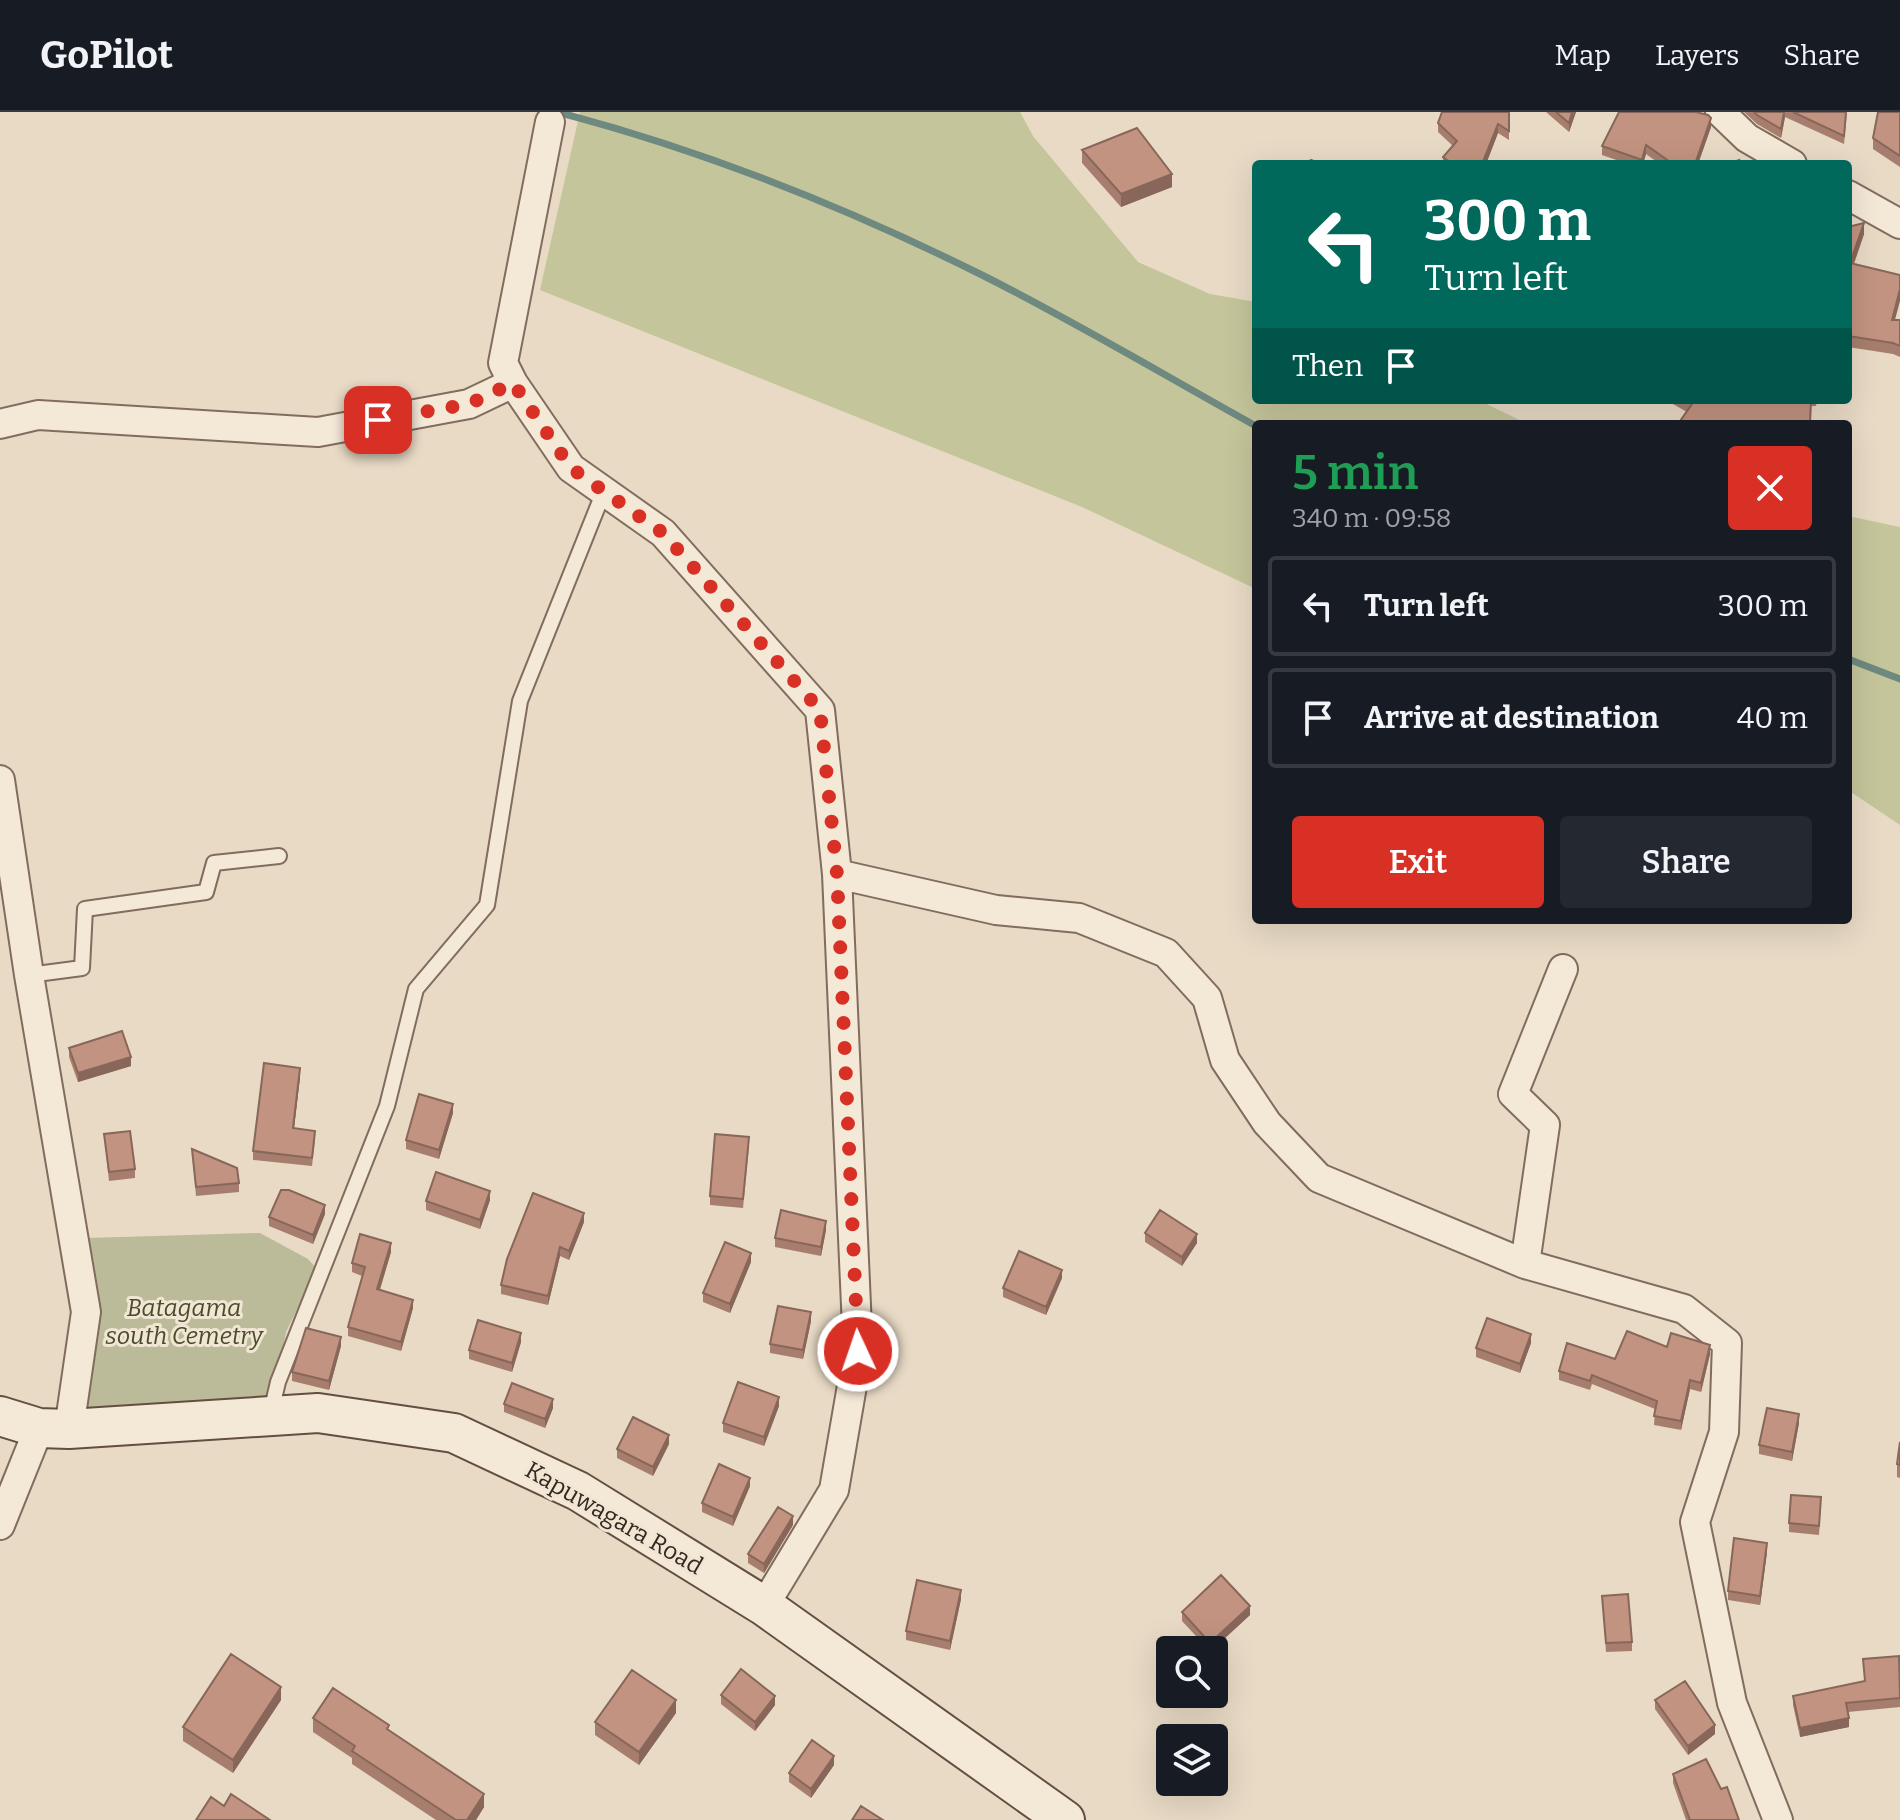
<!DOCTYPE html>
<html lang="en">
<head>
<meta charset="utf-8">
<style>
  :root { --surface:#171b24; --page:#242831; --text:#f1f3f6; --muted:#9ea1a6; --line:#363941; --accent:#d93025 }
  body { margin:0; font-family:Bitter,serif; background:var(--page); color:var(--text); height:100vh; display:flex; flex-direction:column; font-size:30px; white-space:nowrap }
  * { box-sizing:border-box; margin:0 }
  p { font-size:26px; color:var(--muted) }
  .icon { flex:none; width:44px; height:44px; fill:none; stroke:currentColor; stroke-width:2; stroke-linecap:round; stroke-linejoin:round }
  .map { position:relative; flex:1; overflow:hidden }
  .drawer { position:absolute; left:1252px; top:308px; width:600px; height:504px; display:flex; flex-direction:column; background:var(--surface); border-radius:8px; box-shadow:0 8px 32px #0002 }
  .drawer>* { flex:none }
  .hud { position:absolute; left:1252px; top:48px; width:600px; height:244px; border-radius:8px; box-shadow:0 8px 32px #0002; background:#00695c; color:#fff; overflow:hidden }
  .buttons { position:absolute; left:1156px; top:1524px; display:grid; gap:16px }
  .buttons a { display:grid; place-items:center; width:72px; height:72px; border-radius:8px; background:var(--surface); box-shadow:0 8px 32px #0002; font-size:40px }
  .pin { position:absolute; display:grid; place-items:center; width:68px; height:68px; color:#fff; margin:-34px; border-radius:16px; box-shadow:0 4px 12px #0006 }
  .me { position:absolute; width:88px; margin:-44px; rotate:357deg; stroke-linejoin:round; filter:drop-shadow(0 0 6px #0008) }
  .turn { display:flex; align-items:center; gap:28px; height:168px; padding:0 40px; font-size:36px }
  .turn .icon { width:104px; height:104px; stroke-width:2.5 }
  .turn b { display:block; font-size:56px; line-height:68px }
  .then { display:flex; align-items:center; height:76px; padding:0 40px; background:#0003; gap:16px; font-size:30px }
  .round { display:grid; place-items:center; flex:none; width:84px; height:84px; border-radius:8px; background:var(--page) }
  .headline { display:flex; align-items:center; justify-content:space-between; height:136px; padding:0 40px }
  h1 { font-size:48px; font-weight:600; line-height:60px; color:#1e9e55 }
  .cta { display:flex; gap:16px; margin-top:auto; padding:16px 40px }
  .cta a { flex:1; height:92px; border-radius:8px; background:var(--accent); color:#fff; font-size:32px; font-weight:600; line-height:92px; text-align:center }
  .cta a+a { background:var(--page); color:var(--text) }
  ul { padding:0; list-style:none }
  li { display:flex; align-items:center; gap:24px; height:100px; margin:0 16px 12px; padding:0 24px; border:4px solid var(--line); border-radius:8px }
  li div { flex:1 }
  li b { display:block; font-size:30px }
  li em { font-style:normal }
  header { display:flex; align-items:center; gap:48px; box-sizing:border-box; height:112px; padding:0 40px; background:var(--surface); border-bottom:2px solid var(--line) }
  header strong { font-size:38px }
  nav { display:flex; gap:44px; margin-inline-start:auto; font-size:28px }
  .map>svg:first-child { display:block }
</style>
</head>
<body>
<header>
<strong>GoPilot</strong>
<nav><a>Map</a><a>Layers</a><a>Share</a></nav>
</header>
<div class="map">
<svg width="1900" height="1708" viewBox="0 0 1900 1708">
  <rect width="100%" height="100%" fill="#e8dac5"/>
  <path fill="#c5c59b" d="M 580,0 L 1020,0 L 1033,24 L 1138,150 L 1210,182 L 1256,190 L 1256,288 L 1478,288 L 1528,312 L 1256,312 L 1256,477 L 1082,395 L 540,178 Z
    M 1848,404 L 1900,415 L 1900,713 L 1848,678 Z"/>
  <path fill="#bb9" d="M 260,1121 L 308,1147 L 317,1157 L 286,1220 L 273,1293 L 75,1301 L 87,1126 Z"/>
  <g fill="none" stroke-linecap="round" stroke-linejoin="round">
    <path stroke="#6e897f" stroke-width="7" d="M 557,0 C 703,38 850,97 986,165 C 1077,211 1166,264 1256,314
      M 1848,547 L 1900,567"/>
    <defs>
      <path id="lane" d="M 29,863 L 82,856 L 85,797 L 206,780 L 214,751 L 279,744
        M 271,1300 L 278,1270 L 387,994 L 416,877 L 487,793 L 520,589 L 604,379"/>
      <path id="street" d="M 1720,0 L 1747,26 L 1792,52
        M 550,10 L 503,251 L 513,271 L 571,356 L 663,421 L 820,598 L 837,762 L 858,1239 L 834,1378 L 764,1494
        M 1848,83 L 1900,112
        M 0,312 L 38,303 L 318,320 L 469,292 L 513,271
        M 0,668 L 29,863 L 86,1200 L 69,1317
        M 837,762 L 996,798 L 1079,806 L 1166,841 L 1207,886 L 1225,948 L 1267,1011 L 1319,1066 L 1525,1152 L 1684,1197 L 1727,1231 L 1724,1320 L 1695,1410 L 1732,1591 L 1778,1708
        M 1525,1152 L 1545,1013 L 1513,982 L 1563,857
        M 0,1413 L 39,1316"/>
      <path id="secondary" d="M 0,1304 L 39,1316 L 69,1317 L 318,1301 L 454,1321 L 578,1379 L 764,1494 L 1065,1708"/>
    </defs>
    <use href="#lane" stroke="#816c5e" stroke-width="18"/>
    <use href="#street" stroke="#816c5e" stroke-width="32"/>
    <use href="#secondary" stroke="#634e41" stroke-width="42"/>
    <use href="#lane" stroke="#f4e8d7" stroke-width="14"/>
    <use href="#street" stroke="#f4e8d7" stroke-width="28"/>
    <use href="#secondary" stroke="#f4e8d7" stroke-width="38"/>
  </g>
  <path fill="#a77e6e" d="M 1509,0 L 1509,28 L 1498,21 L 1486,52 L 1443,52 L 1443,45 L 1453,34 L 1438,20 L 1438,11 Z
    M 1546,0 L 1576,0 L 1569,20 Z
    M 1744,0 L 1847,0 L 1844,32 L 1785,5 L 1781,26 L 1757,12 Z
    M 1900,0 L 1900,55 L 1873,37 L 1873,26 Z
    M 1711,15 L 1698,52 L 1660,52 L 1646,42 L 1643,52 L 1628,52 L 1602,43 L 1602,34 Z
    M 1082,38 L 1172,75 L 1121,95 L 1082,51 Z
    M 1848,115 L 1864,122 L 1854,152 L 1895,208 L 1900,208 L 1900,245 L 1893,242 L 1848,235 Z
    M 1666,288 L 1817,288 L 1816,294 L 1687,300 Z
    M 69,936 L 131,954 L 78,970 L 69,945 Z
    M 300,965 L 294,1016 L 315,1028 L 312,1054 L 253,1048 L 253,1039 Z
    M 453,1001 L 439,1047 L 406,1037 L 406,1028 Z
    M 104,1022 L 135,1057 L 135,1066 L 109,1069 Z
    M 749,1034 L 743,1096 L 710,1093 L 710,1084 Z
    M 192,1037 L 239,1071 L 239,1080 L 196,1084 Z
    M 490,1088 L 480,1117 L 426,1098 L 426,1089 Z
    M 325,1102 L 313,1132 L 269,1114 L 269,1105 Z
    M 584,1110 L 569,1148 L 560,1144 L 548,1193 L 501,1182 L 501,1173 Z
    M 826,1118 L 821,1144 L 775,1135 L 775,1126 Z
    M 1145,1121 L 1197,1131 L 1182,1154 L 1145,1130 Z
    M 391,1140 L 380,1178 L 413,1196 L 401,1239 L 348,1224 L 348,1215 L 362,1164 L 352,1160 L 352,1151 Z
    M 751,1150 L 730,1201 L 703,1190 L 703,1181 Z
    M 1062,1166 L 1046,1203 L 1003,1185 L 1003,1176 Z
    M 811,1209 L 803,1247 L 770,1241 L 770,1232 Z
    M 521,1230 L 512,1260 L 469,1247 L 469,1238 Z
    M 1531,1231 L 1520,1261 L 1476,1245 L 1476,1236 Z
    M 341,1234 L 329,1278 L 292,1269 L 292,1260 Z
    M 1667,1235 L 1710,1242 L 1701,1280 L 1690,1277 L 1681,1318 L 1654,1313 L 1655,1297 L 1592,1272 L 1590,1278 L 1559,1268 L 1559,1259 Z
    M 504,1292 L 553,1296 L 545,1316 L 504,1300 Z
    M 779,1294 L 764,1334 L 723,1320 L 723,1311 Z
    M 1799,1311 L 1792,1349 L 1759,1342 L 1759,1333 Z
    M 1900,1330 L 1900,1366 L 1897,1365 L 1897,1352 Z
    M 669,1332 L 653,1364 L 617,1346 L 617,1337 Z
    M 750,1374 L 733,1414 L 702,1400 L 702,1391 Z
    M 1821,1394 L 1819,1423 L 1789,1420 L 1789,1411 Z
    M 793,1413 L 764,1461 L 748,1451 L 748,1442 Z
    M 1767,1440 L 1760,1493 L 1728,1488 L 1728,1479 Z
    M 1602,1484 L 1632,1530 L 1632,1539 L 1606,1540 Z
    M 961,1487 L 950,1538 L 906,1528 L 906,1519 Z
    M 1182,1500 L 1250,1503 L 1212,1538 L 1209,1538 L 1182,1509 Z
    M 1863,1547 L 1900,1554 L 1900,1595 L 1848,1600 L 1849,1615 L 1800,1625 L 1793,1593 L 1793,1584 L 1865,1569 Z
    M 1214,1549 L 1224,1559 L 1222,1582 L 1214,1581 Z
    M 721,1583 L 775,1593 L 755,1619 L 721,1592 Z
    M 281,1588 L 233,1661 L 183,1629 L 183,1615 Z
    M 1655,1588 L 1715,1622 L 1688,1643 L 1655,1597 Z
    M 676,1601 L 639,1653 L 595,1623 L 595,1610 Z
    M 313,1606 L 389,1618 L 484,1695 L 476,1708 L 436,1708 L 352,1652 L 352,1646 L 313,1620 Z
    M 834,1653 L 811,1686 L 789,1670 L 789,1661 Z
    M 1673,1662 L 1721,1677 L 1739,1708 L 1686,1708 L 1673,1671 Z"/>
  <path fill="#88675a" d="M 1572,0 L 1576,0 L 1569,20 L 1569,11 Z
    M 1784,0 L 1785,5 L 1781,26 L 1781,17 Z
    M 1711,6 L 1711,15 L 1698,52 L 1695,52 Z
    M 1498,12 L 1498,21 L 1486,52 L 1482,52 Z
    M 1646,33 L 1646,42 L 1643,52 L 1642,52 L 1642,48 Z
    M 1172,62 L 1172,75 L 1121,95 L 1121,82 Z
    M 1864,111 L 1864,122 L 1850,162 L 1850,151 Z
    M 1900,177 L 1900,189 L 1892,219 L 1892,208 Z
    M 131,945 L 131,954 L 78,970 L 78,961 Z
    M 300,956 L 300,965 L 293,1025 L 293,1016 Z
    M 453,992 L 453,1001 L 439,1047 L 439,1038 Z
    M 490,1079 L 490,1088 L 480,1117 L 480,1108 Z
    M 325,1093 L 325,1102 L 313,1132 L 313,1123 Z
    M 584,1101 L 584,1110 L 569,1148 L 569,1139 Z
    M 826,1109 L 826,1118 L 821,1144 L 821,1135 Z
    M 1197,1122 L 1197,1131 L 1182,1154 L 1182,1145 Z
    M 391,1131 L 391,1140 L 377,1186 L 377,1177 Z
    M 560,1135 L 560,1144 L 548,1193 L 548,1184 Z
    M 751,1141 L 751,1150 L 730,1201 L 730,1192 Z
    M 1062,1158 L 1062,1166 L 1046,1203 L 1046,1195 Z
    M 413,1188 L 413,1196 L 401,1239 L 401,1230 Z
    M 811,1200 L 811,1209 L 803,1247 L 803,1238 Z
    M 521,1221 L 521,1230 L 512,1260 L 512,1251 Z
    M 1531,1222 L 1531,1231 L 1520,1261 L 1520,1252 Z
    M 341,1225 L 341,1234 L 329,1278 L 329,1269 Z
    M 1710,1233 L 1710,1242 L 1701,1280 L 1701,1271 Z
    M 1690,1268 L 1690,1277 L 1681,1318 L 1681,1309 Z
    M 779,1285 L 779,1294 L 764,1334 L 764,1325 Z
    M 553,1287 L 553,1296 L 545,1316 L 545,1307 Z
    M 1799,1302 L 1799,1311 L 1792,1349 L 1792,1340 Z
    M 669,1323 L 669,1332 L 653,1364 L 653,1355 Z
    M 750,1366 L 750,1374 L 733,1414 L 733,1405 Z
    M 793,1404 L 793,1413 L 764,1461 L 764,1452 Z
    M 1767,1431 L 1767,1440 L 1760,1493 L 1760,1484 Z
    M 961,1478 L 961,1487 L 950,1538 L 950,1529 Z
    M 1250,1494 L 1250,1503 L 1212,1538 L 1210,1538 L 1210,1531 Z
    M 281,1575 L 281,1588 L 233,1661 L 233,1648 Z
    M 775,1584 L 775,1593 L 755,1619 L 755,1610 Z
    M 676,1588 L 676,1601 L 639,1653 L 639,1640 Z
    M 1849,1606 L 1849,1615 L 1800,1625 L 1800,1616 Z
    M 1715,1613 L 1715,1622 L 1688,1643 L 1688,1634 Z
    M 834,1644 L 834,1653 L 811,1686 L 811,1677 Z
    M 484,1682 L 484,1695 L 476,1708 L 467,1708 Z"/>
  <path fill="#c29380" stroke="#88675a" stroke-width="2" d="M 1442,0 L 1509,0 L 1509,19 L 1498,12 L 1482,52 L 1452,52 L 1443,45 L 1457,29 L 1438,11 Z
    M 1556,0 L 1572,0 L 1569,11 Z
    M 1619,0 L 1696,0 L 1708,3 L 1711,6 L 1695,52 L 1673,52 L 1646,33 L 1642,48 L 1602,34 Z
    M 1754,0 L 1784,0 L 1781,17 L 1757,3 Z
    M 1793,0 L 1846,0 L 1844,24 Z
    M 1878,0 L 1900,0 L 1900,44 L 1873,26 Z
    M 1137,16 L 1172,62 L 1121,82 L 1082,38 Z
    M 1311,48 L 1322,52 L 1306,52 Z
    M 1739,48 L 1738,52 L 1728,52 Z
    M 1864,111 L 1850,151 L 1900,163 L 1900,177 L 1892,208 L 1900,208 L 1900,234 L 1893,231 L 1848,224 L 1848,115 Z
    M 1686,288 L 1811,288 L 1810,312 L 1678,312 L 1692,292 Z
    M 122,919 L 131,945 L 78,961 L 69,936 Z
    M 264,951 L 300,956 L 293,1016 L 315,1019 L 312,1046 L 253,1039 Z
    M 419,982 L 453,992 L 439,1038 L 406,1028 Z
    M 130,1019 L 135,1057 L 109,1060 L 104,1022 Z
    M 715,1022 L 749,1025 L 743,1087 L 710,1084 Z
    M 192,1037 L 237,1056 L 239,1071 L 196,1075 Z
    M 436,1060 L 490,1079 L 480,1108 L 426,1089 Z
    M 281,1078 L 289,1078 L 325,1093 L 313,1123 L 269,1105 Z
    M 533,1081 L 584,1101 L 569,1139 L 560,1135 L 548,1184 L 501,1173 L 507,1147 Z
    M 781,1098 L 826,1109 L 821,1135 L 775,1126 Z
    M 1160,1098 L 1197,1122 L 1182,1145 L 1145,1121 Z
    M 360,1122 L 391,1131 L 377,1177 L 413,1188 L 401,1230 L 348,1215 L 365,1155 L 352,1151 Z
    M 725,1130 L 751,1141 L 730,1192 L 703,1181 Z
    M 1019,1139 L 1062,1158 L 1046,1195 L 1003,1176 Z
    M 778,1194 L 811,1200 L 803,1238 L 770,1232 Z
    M 1487,1206 L 1531,1222 L 1520,1252 L 1476,1236 Z
    M 478,1208 L 521,1221 L 512,1251 L 469,1238 Z
    M 306,1216 L 341,1225 L 329,1269 L 292,1260 Z
    M 1627,1219 L 1667,1235 L 1671,1221 L 1710,1233 L 1701,1271 L 1690,1268 L 1681,1309 L 1654,1304 L 1657,1289 L 1592,1263 L 1590,1269 L 1559,1259 L 1567,1231 L 1615,1247 Z
    M 738,1270 L 779,1285 L 764,1325 L 723,1311 Z
    M 512,1271 L 553,1287 L 545,1307 L 504,1292 Z
    M 1767,1296 L 1799,1302 L 1792,1340 L 1759,1333 Z
    M 633,1305 L 669,1323 L 653,1355 L 617,1337 Z
    M 1900,1330 L 1900,1353 L 1897,1352 Z
    M 719,1352 L 750,1366 L 733,1405 L 702,1391 Z
    M 1791,1383 L 1821,1385 L 1819,1414 L 1789,1411 Z
    M 778,1395 L 793,1404 L 764,1452 L 748,1442 Z
    M 1734,1426 L 1767,1431 L 1760,1484 L 1728,1479 Z
    M 1221,1463 L 1250,1494 L 1210,1531 L 1182,1500 Z
    M 917,1468 L 961,1478 L 950,1529 L 906,1519 Z
    M 1628,1482 L 1632,1530 L 1606,1531 L 1602,1484 Z
    M 231,1542 L 281,1575 L 233,1648 L 183,1615 Z
    M 1899,1544 L 1900,1586 L 1846,1591 L 1849,1606 L 1800,1616 L 1793,1584 L 1865,1569 L 1863,1547 Z
    M 1214,1549 L 1224,1550 L 1222,1573 L 1214,1572 Z
    M 741,1557 L 775,1584 L 755,1610 L 721,1583 Z
    M 632,1558 L 676,1588 L 639,1640 L 595,1610 Z
    M 1685,1569 L 1715,1613 L 1688,1634 L 1655,1588 Z
    M 333,1576 L 389,1613 L 387,1617 L 484,1682 L 467,1708 L 456,1708 L 352,1639 L 355,1634 L 313,1606 Z
    M 812,1628 L 834,1644 L 811,1677 L 789,1661 Z
    M 1706,1647 L 1721,1677 L 1727,1675 L 1739,1708 L 1690,1708 L 1673,1662 Z
    M 231,1682 L 270,1708 L 196,1708 L 211,1685 L 224,1694 Z
    M 861,1694 L 883,1708 L 852,1708 Z"/>
  <g fill="none" stroke-linecap="round" stroke-linejoin="round">
    <path stroke="#d93025" stroke-width="14" stroke-dasharray="0 25.2" d="M 378,308 L 469,292 L 513,271 L 571,356 L 663,421 L 820,598 L 837,762 L 858,1239"/>
  </g>
  <g text-anchor="middle" stroke-width="6" stroke-linejoin="round" paint-order="stroke">
    <g font-size="24" font-style="italic" fill="#484d29" stroke="#f1e5d4">
      <text x="184" y="1204">Batagama<tspan x="184" dy="28">south Cemetry</tspan></text>
    </g>
    <g font-size="24" fill="#332720" stroke="#f1e5d4">
      <text transform="translate(614 1406) rotate(30)" y="8">Kapuwagara Road</text>
    </g>
  </g>
</svg>
<div class="buttons">
<a><svg class="icon" aria-label="search" viewBox="0 0 24 24"><circle cx="10" cy="10" r="6"/><path d="M15 15l6 6"/></svg></a>
<a><svg class="icon" aria-label="layers" viewBox="0 0 24 24"><path d="M12 4l9 5-9 5-9-5zM3 14l9 5 9-5"/></svg></a>
</div>
<div class="pin" style="left:378px;top:308px;background:#d93025"><svg class="icon" aria-label="arrive" viewBox="0 0 24 24"><path d="M6 21V4h12l-3 4 3 4H6"/></svg></div>
<svg class="me" style="left:858px;top:1239px" viewBox="-20 -20 40 40"><circle r="17" fill="#d93025" stroke="#fff" stroke-width="3"/><path d="M0-11L8 9 0 5-8 9z" fill="#fff"/></svg>
<div class="hud">
<div class="turn"><svg class="icon" aria-label="left" viewBox="0 0 24 24"><path d="M17 20v-9H6M10 6l-5 5 5 5"/></svg><div><b>300 m</b>Turn left</div></div>
<div class="then">Then<svg class="icon" aria-label="arrive" viewBox="0 0 24 24"><path d="M6 21V4h12l-3 4 3 4H6"/></svg></div>
</div>
<section class="drawer">
<div class="headline"><div><h1>5 min</h1><p>340 m · 09:58</p></div><a class="round" style="background:#d93025;color:#fff"><svg class="icon" aria-label="close" viewBox="0 0 24 24"><path d="M6 6l12 12M18 6L6 18"/></svg></a></div>
<ul>
<li><svg class="icon" aria-label="left" viewBox="0 0 24 24"><path d="M17 20v-9H6M10 6l-5 5 5 5"/></svg><div><b>Turn left</b></div><em>300 m</em></li>
<li><svg class="icon" aria-label="arrive" viewBox="0 0 24 24"><path d="M6 21V4h12l-3 4 3 4H6"/></svg><div><b>Arrive at destination</b></div><em>40 m</em></li>
</ul>
<div class="cta"><a>Exit</a><a>Share</a></div>
</section>
</div>
</body>
</html>
